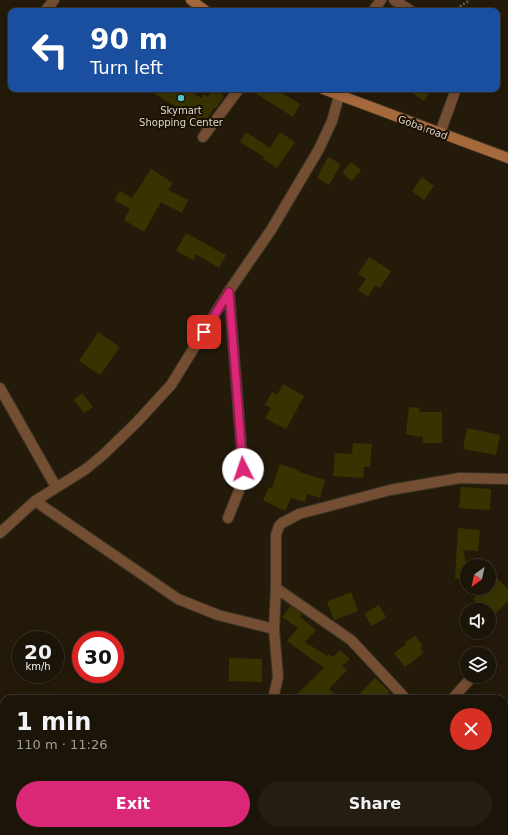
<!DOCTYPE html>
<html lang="en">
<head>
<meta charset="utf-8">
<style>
  :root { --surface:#1b1408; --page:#241d12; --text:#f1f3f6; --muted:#a09e9c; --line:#393329; --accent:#db2777 }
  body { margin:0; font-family:"DejaVu Sans",sans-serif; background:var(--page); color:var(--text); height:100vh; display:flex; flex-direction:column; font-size:15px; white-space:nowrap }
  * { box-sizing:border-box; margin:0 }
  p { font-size:13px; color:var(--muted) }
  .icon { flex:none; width:22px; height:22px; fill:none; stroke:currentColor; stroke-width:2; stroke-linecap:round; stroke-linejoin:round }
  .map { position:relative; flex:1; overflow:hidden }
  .side { position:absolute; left:0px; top:695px; width:508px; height:140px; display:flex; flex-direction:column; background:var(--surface); border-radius:12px 12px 0 0; box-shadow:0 2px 10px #0003,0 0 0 1px var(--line) }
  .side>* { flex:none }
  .top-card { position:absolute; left:8px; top:8px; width:492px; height:84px; border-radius:8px; box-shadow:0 2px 10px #0003,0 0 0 1px var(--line); background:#1a4fa0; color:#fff; overflow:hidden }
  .needle { width:26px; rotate:213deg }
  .tools { position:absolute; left:460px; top:559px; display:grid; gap:8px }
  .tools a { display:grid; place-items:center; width:36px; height:36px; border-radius:50%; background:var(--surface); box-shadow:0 2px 10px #0003,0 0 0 1px var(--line); font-size:20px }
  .speed { position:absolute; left:12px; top:631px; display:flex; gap:8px; font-size:20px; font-weight:700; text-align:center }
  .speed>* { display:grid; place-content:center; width:52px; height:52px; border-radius:50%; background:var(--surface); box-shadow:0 2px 10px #0003,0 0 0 1px var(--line); line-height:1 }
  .speed small { font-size:10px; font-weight:400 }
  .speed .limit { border:6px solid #d22; background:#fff; color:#111 }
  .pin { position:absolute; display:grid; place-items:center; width:34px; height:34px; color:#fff; margin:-17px; border-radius:8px; box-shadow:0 2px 6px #0006 }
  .me { position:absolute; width:44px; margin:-22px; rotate:356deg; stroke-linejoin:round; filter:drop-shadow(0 0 3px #0008) }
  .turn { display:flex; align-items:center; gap:14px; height:84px; padding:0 16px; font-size:18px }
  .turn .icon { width:52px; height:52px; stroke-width:2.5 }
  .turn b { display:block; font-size:28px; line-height:34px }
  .round { display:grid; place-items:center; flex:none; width:42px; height:42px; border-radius:21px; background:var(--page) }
  .headline { display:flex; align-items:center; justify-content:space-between; height:68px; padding:0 16px }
  h1 { font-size:24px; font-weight:700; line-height:30px }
  .cta { display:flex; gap:8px; margin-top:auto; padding:8px 16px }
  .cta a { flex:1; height:46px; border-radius:24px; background:var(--accent); color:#fff; font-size:16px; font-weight:700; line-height:46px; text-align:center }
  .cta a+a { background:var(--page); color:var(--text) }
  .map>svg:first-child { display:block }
</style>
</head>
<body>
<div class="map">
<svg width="508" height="835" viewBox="0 0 508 835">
  <rect width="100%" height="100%" fill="#241a0a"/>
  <path fill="#373300" d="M 147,89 L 187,89 L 201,98 L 204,94 L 208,97 L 213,89 L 224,96 L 215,109 L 214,108 L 201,129 L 186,119 L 189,115 Z
    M 249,89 L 276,89 L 300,104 L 293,117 Z
    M 405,89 L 432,89 L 424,101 Z
    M 246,132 L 270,148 L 280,132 L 295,142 L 277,168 L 263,159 L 264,157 L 240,142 Z
    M 328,157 L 341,164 L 329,185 L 317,178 Z
    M 351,162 L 361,170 L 352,181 L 342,173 Z
    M 151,169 L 173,183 L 168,190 L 188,200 L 182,213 L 161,202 L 144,232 L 124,220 L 130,209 L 114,200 L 120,191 L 132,198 Z
    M 422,177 L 434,186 L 424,200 L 412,191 Z
    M 186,233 L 226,255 L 219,268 L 196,254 L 193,260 L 176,251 Z
    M 369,257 L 391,271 L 380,288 L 375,285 L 368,297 L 358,290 L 366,279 L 358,274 Z
    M 98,332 L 120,347 L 100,375 L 79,361 Z
    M 283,384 L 304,396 L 286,429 L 265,418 L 271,408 L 265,405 L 272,392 L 277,395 Z
    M 82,393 L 93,407 L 84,413 L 74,400 Z
    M 409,407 L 420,408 L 419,412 L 442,412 L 442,443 L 423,443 L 423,437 L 406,434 Z
    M 467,428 L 500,435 L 496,455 L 463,449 Z
    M 353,443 L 372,444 L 370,467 L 364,467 L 363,478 L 333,476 L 335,453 L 352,454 Z
    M 280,464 L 300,471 L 299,472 L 325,480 L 320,498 L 307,494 L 305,502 L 291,498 L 285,511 L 263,500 L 269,487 L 272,488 Z
    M 461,487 L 491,489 L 490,510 L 459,508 Z
    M 458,528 L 480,530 L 478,551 L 463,550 L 467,566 L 467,577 L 455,579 Z
    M 496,577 L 508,589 L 508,601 L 492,617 L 489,615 L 489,610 L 484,610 L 473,599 L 485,588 L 489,588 L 489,584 Z
    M 351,592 L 358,611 L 334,620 L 327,602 Z
    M 379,605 L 386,617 L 372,626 L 364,614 Z
    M 291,606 L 302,614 L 300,617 L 316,630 L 305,642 L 327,656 L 329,654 L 333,657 L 340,650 L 350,659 L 342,666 L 347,670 L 329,689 L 340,699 L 292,699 L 324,668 L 287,641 L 298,628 L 282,617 Z
    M 415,636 L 423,646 L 420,648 L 424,653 L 405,667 L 394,653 L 406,644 L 405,642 Z
    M 229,658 L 262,659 L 262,682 L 229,681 Z
    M 375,678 L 390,692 L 383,699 L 354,699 Z"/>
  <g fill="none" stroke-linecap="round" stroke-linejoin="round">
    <defs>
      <path id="street" d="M 394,0 L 411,11
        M 45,11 L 54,0
        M 373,11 L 381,0
        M 440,133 L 456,89
        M 203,137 L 239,89
        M 0,388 L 56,487
        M 35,501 L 178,599 L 218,615 L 274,629
        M 228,518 L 242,483 L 243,469 L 229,291
        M 0,533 L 35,501 L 86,469 L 104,454 L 136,423 L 171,385 L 229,291 L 271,230 L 319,149 L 332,121 L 341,89
        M 276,588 L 351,640 L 406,699
        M 273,699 L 278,677 L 274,629 L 276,588 L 276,535 L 279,526 L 282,523 L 299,514 L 390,490 L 460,478 L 508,479
        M 452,699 L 473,676
        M 504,768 L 508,770
        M 192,831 L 197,835"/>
      <path id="secondary" d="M 191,0 L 206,11
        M 323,89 L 508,158"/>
    </defs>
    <use href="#street" stroke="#3e3526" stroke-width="12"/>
    <use href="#secondary" stroke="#3e3526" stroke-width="12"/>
    <path stroke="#685f52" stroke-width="2.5" stroke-dasharray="2 2" stroke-linecap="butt" d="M 453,11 L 470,0"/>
    <use href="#street" stroke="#744e32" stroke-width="10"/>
    <use href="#secondary" stroke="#a6693c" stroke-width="10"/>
  </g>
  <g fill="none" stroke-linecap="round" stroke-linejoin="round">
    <defs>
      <path id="route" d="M 204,332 L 229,292 L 243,469"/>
    </defs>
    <use href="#route" stroke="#8e194d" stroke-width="10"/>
    <use href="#route" stroke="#db2777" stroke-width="7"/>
  </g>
  <circle fill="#52ccd6" stroke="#1a1103" stroke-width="1.5" cx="181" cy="98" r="4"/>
  <g text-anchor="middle" stroke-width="4" stroke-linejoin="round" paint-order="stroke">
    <g font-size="10" fill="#dfd9cf" stroke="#1a1103">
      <text x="181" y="114">Skymart<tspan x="181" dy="12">Shopping Center</tspan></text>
    </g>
    <g font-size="10" fill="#dfd9cf" stroke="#1a1103">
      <text transform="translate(423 127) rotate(20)" y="4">Goba road</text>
    </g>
  </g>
</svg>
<div class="tools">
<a><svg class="needle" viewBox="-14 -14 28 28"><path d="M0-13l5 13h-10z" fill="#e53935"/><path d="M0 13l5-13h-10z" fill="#a09e9c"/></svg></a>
<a><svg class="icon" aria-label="sound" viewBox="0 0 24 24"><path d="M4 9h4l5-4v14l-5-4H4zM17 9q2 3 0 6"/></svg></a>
<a><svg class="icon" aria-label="layers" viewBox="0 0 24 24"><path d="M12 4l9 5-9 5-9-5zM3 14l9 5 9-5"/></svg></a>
</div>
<div class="speed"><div>20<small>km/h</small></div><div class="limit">30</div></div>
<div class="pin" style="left:204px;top:332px;background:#d93025"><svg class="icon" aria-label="arrive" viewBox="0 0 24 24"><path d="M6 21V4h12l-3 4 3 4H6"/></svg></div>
<svg class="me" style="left:243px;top:469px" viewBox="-20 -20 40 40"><circle r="19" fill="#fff"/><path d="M0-13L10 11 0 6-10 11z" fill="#db2777"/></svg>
<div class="top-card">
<div class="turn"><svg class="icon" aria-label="left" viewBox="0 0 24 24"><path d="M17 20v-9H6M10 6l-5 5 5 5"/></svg><div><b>90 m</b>Turn left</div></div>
</div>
<section class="side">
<div class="headline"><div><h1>1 min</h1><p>110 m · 11:26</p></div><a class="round" style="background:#d93025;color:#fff"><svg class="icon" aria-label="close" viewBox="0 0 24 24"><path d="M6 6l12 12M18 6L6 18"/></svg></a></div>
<div class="cta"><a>Exit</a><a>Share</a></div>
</section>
</div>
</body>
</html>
